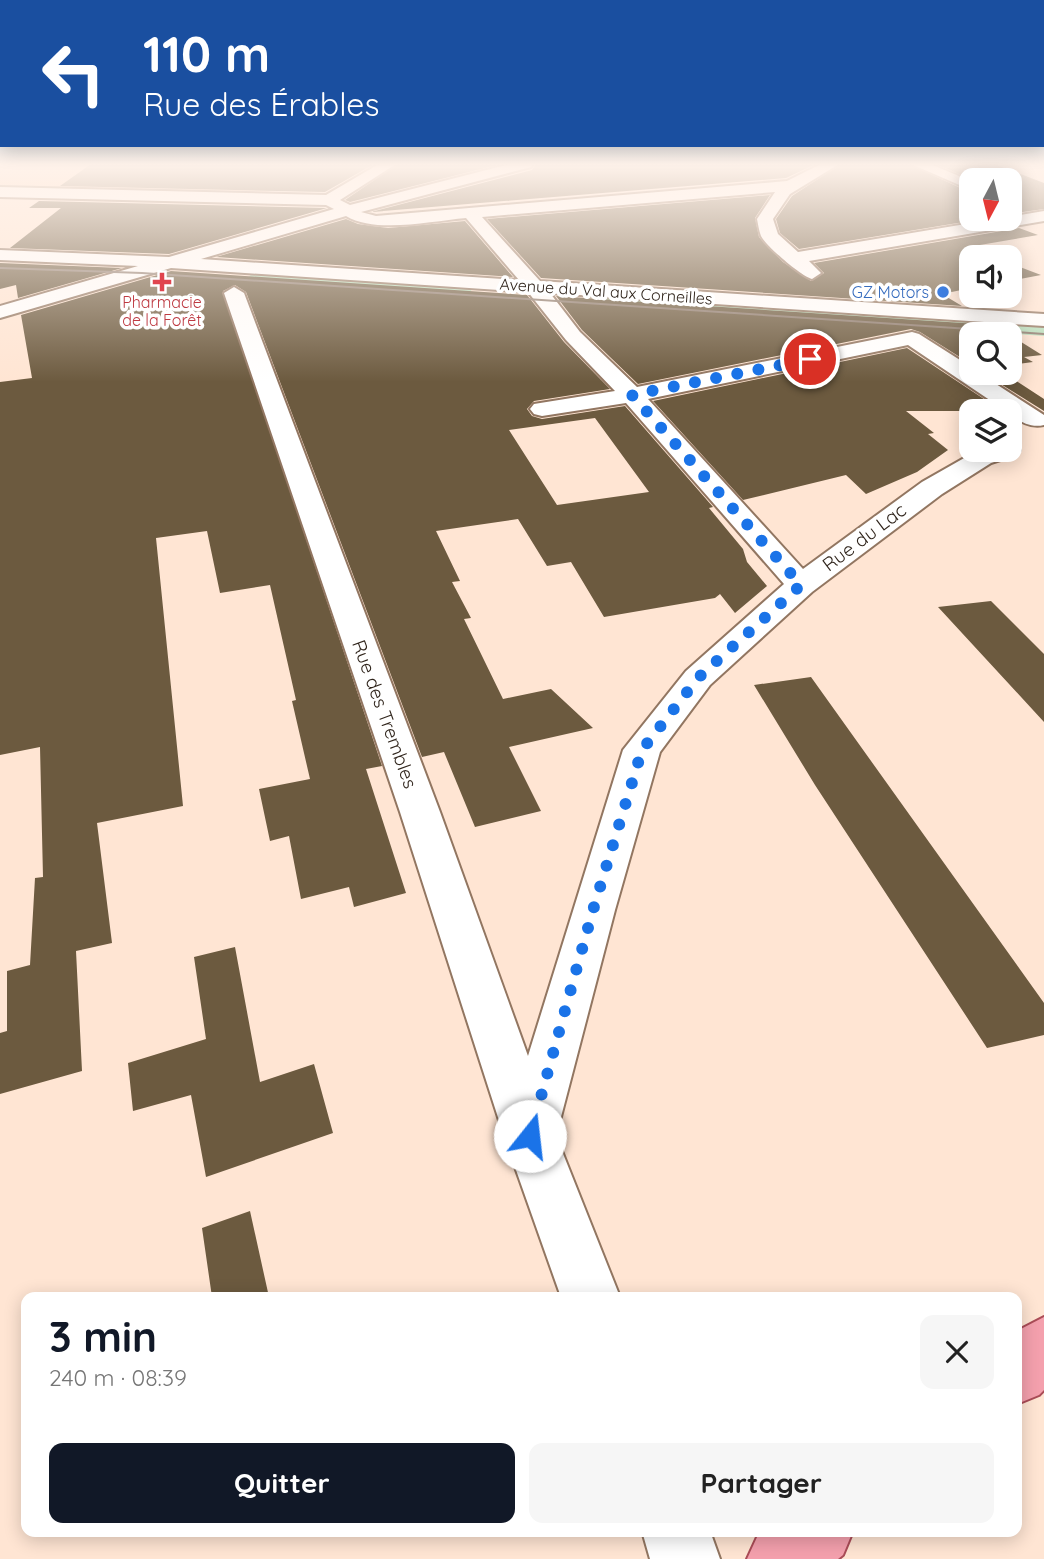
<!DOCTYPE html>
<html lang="fr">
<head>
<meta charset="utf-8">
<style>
  :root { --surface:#fff; --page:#f6f6f6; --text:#222; --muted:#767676; --accent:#111827 }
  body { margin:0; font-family:Quicksand,sans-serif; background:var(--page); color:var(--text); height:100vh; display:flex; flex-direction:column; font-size:26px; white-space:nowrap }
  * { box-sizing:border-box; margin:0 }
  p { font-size:23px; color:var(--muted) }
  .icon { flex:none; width:38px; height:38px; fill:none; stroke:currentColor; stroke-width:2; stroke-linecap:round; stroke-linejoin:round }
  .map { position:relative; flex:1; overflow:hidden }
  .panel { position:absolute; left:21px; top:1292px; width:1001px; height:245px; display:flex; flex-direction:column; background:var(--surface); border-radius:14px; box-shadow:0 4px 18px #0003 }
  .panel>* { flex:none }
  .banner { position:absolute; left:0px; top:0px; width:1045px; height:147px; box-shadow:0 4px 18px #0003; background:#1a4fa0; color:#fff; overflow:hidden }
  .needle { width:46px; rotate:187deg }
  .fabs { position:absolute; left:959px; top:168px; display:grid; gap:14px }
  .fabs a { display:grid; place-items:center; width:63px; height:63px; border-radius:14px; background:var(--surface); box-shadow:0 4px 18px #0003; font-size:35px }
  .pin { position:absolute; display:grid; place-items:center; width:60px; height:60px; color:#fff; margin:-30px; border:4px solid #fff; border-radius:50%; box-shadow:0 2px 7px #0007 }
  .me { position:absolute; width:77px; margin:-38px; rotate:16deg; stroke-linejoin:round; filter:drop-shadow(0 0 5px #0008) }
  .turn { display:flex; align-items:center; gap:24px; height:147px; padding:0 28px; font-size:32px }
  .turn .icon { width:91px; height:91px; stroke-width:2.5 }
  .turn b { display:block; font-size:49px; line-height:60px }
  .round { display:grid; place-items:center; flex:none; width:74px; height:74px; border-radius:14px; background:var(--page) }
  .overview { display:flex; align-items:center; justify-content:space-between; height:119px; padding:0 28px }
  h1 { font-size:42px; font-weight:700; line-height:52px; color:var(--accent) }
  .cta { display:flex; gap:14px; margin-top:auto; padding:14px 28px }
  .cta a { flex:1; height:80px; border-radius:14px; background:var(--accent); color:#fff; font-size:28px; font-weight:700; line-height:80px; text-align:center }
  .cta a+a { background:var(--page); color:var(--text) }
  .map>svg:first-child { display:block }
</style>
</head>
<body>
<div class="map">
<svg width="1044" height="1559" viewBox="0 0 1044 1559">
  <rect width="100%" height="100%" fill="#ffe5d3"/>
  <path fill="#fcd5b9" d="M 0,164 L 352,164 L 271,189 L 266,194 L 0,188 Z"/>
  <path fill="#b8debc" d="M 253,273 L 473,288 L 467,296 L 244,281 Z
    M 594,296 L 1044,326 L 1044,336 L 591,305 Z"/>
  <path fill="#6c5a3f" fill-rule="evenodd" d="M 91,164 L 374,164 L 325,192 L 60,186 Z
    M 398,164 L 501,164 L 350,202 L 345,200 Z
    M 536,164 L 816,164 L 786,178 L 371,212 L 532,170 Z
    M 841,164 L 909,164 L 971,193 L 971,219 L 982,219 L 799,249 L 780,233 L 776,219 L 792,196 Z
    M 936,164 L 994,164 L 1044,183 L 1044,209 L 1010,214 L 1010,180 L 973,180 Z
    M 770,195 L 755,218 L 759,237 L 783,262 L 811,281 L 824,273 L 814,263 L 1019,228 L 1038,235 L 974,246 L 1003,257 L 971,257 L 971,288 L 942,294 L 962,306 L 541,278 L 487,219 Z
    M 39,201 L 325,208 L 327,208 L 169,254 L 10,248 L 61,208 L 29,208 Z
    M 346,219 L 358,224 L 388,228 L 465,221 L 513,277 L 216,257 Z
    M 1010,260 L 1021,264 L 1015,265 L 1041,275 L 1010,281 Z
    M 0,263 L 122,268 L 18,298 L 16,285 L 0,289 Z
    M 171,271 L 527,295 L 564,342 L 610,389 L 534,401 L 527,409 L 532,416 L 542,419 L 625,406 L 713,507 L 709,508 L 743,549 L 747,562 L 767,586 L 735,613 L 720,594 L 715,598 L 604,617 L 571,562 L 547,566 L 518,519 L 436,531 L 460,581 L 452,582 L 471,618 L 464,619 L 503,699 L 551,689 L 593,728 L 509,747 L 541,811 L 475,827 L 444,752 L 422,757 L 246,292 L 235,285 L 223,291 L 382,766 L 366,769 L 406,893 L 354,907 L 349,887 L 301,899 L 289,836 L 270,841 L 259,789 L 310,779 L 292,701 L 296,700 L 270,585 L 220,593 L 207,531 L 156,538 L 183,806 L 97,823 L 112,943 L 76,951 L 82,1071 L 0,1094 L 0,1033 L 7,1031 L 7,971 L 30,965 L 35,878 L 43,877 L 40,747 L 0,755 L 0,382 L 32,378 L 21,315 ZM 595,418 L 649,492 L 557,505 L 509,430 Z
    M 556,296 L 993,325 L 1008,334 L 971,334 L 971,364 L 920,332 L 911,329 L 638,384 L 582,330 Z
    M 1010,335 L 1042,355 L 1024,357 L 1033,362 L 1010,365 Z
    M 907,348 L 1002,411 L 906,411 L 934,433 L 928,434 L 948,450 L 917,472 L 866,494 L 846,475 L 743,500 L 653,401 Z
    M 983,373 L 1004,373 L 1044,399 L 1044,411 Z
    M 991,601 L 1044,654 L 1044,722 L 938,607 Z
    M 811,677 L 1044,1003 L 1044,1035 L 987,1048 L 815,785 L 754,685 Z
    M 235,947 L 260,1082 L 314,1064 L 333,1133 L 206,1177 L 191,1095 L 133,1111 L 128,1063 L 206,1039 L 194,957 Z
    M 250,1211 L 269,1297 L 212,1297 L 202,1228 Z"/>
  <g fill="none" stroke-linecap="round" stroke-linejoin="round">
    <defs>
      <path id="minor" d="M 379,164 L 396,164 L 340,200 L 350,205 L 510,164 L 533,164 L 531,167 L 361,212 L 376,216 L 787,181 L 821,164 L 839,164 L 790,194 L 773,219 L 778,234 L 798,252 L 1044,211 L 1044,221 L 809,261 L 821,273 L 812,279 C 801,276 766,246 761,236 C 759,231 758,224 757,219 L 775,192 L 482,217 L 540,281 L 1044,314 L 1044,326 L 550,293 L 580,332 L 637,387 L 912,332 L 919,334 L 971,367 L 971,373 L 979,373 L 1044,415 L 1044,425 C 1028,429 1016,418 1006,411 L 908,345 L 648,399 L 803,569 L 922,482 L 973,453 L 982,450 L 1010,450 L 1010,443 L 1016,445 L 1020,450 L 1016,455 L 991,463 L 942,494 L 812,592 L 710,685 L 660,752 L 615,910 L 556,1136 L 620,1297 L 561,1297 L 504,1136 L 400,812 L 224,293 L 234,287 L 244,293 L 440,812 L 528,1056 L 623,750 L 686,671 L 784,584 L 626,403 L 542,416 L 534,414 L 530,409 L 534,404 L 615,391 L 566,340 L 528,292 L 171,268 L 0,318 L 0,306 L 138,266 L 0,260 L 0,250 L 169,257 L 334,209 L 326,205 L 0,197 L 0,187 L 326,195 ZM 346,216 C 376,234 431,221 466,218 L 519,280 L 201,259 Z
        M 911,164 L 930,164 L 971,181 L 971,190 Z
        M 642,1531 L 710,1531 L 720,1559 L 650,1559 Z"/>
      <path id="major" d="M 1044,1317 L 1044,1390 L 1039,1395 L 1017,1404 L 1017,1331 Z
        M 762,1531 L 853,1531 L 843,1555 L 838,1559 L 747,1559 L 758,1535 Z"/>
    </defs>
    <use href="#minor" stroke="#927661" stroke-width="4"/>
    <use href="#major" stroke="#ab4c57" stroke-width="4"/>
    <use href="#minor" fill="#fff" fill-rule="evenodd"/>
    <use href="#major" fill="#f4a0ad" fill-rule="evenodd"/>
    <path stroke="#8c7a6d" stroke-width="2" d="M 0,268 L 142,273 L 1044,334"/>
  </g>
  <linearGradient id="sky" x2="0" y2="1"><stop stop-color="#7fb8e2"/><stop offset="0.43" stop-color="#fff3eb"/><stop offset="1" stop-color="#fff3eb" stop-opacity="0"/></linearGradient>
  <rect width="1044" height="382" fill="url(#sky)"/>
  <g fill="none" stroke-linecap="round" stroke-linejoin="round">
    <path stroke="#1a73e8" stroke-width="12" stroke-dasharray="0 21.6" d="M 530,1136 L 593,910 L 642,750 L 698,678 L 801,585 L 632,395 L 810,359"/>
  </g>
  <path fill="#e0444e" stroke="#fff" stroke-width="2.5" d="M158.5 271.5h7v7h7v7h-7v7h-7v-7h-7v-7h7z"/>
  <circle fill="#3f7fe0" stroke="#fff" stroke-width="2.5" cx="943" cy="292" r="7"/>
  <g text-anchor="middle" stroke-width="7" stroke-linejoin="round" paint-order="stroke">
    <g font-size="16" fill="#30251c" stroke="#fff">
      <text transform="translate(606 291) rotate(4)" y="6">Avenue du Val aux Corneilles</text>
    </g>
    <g font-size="16" fill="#366cbe" stroke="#fff" text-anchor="end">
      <text x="929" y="298">GZ Motors</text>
    </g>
    <g font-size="16" fill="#be3a42" stroke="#fff">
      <text x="162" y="308">Pharmacie<tspan x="162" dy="18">de la Forêt</tspan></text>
    </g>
    <g font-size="19" fill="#30251c" stroke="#fff">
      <text transform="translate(864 537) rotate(-37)" y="7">Rue du Lac</text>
      <text transform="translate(385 714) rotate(70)" y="7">Rue des Trembles</text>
    </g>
  </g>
</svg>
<div class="fabs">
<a><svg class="needle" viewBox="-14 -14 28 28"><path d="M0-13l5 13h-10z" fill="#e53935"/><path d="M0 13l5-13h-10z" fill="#767676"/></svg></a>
<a><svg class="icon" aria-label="sound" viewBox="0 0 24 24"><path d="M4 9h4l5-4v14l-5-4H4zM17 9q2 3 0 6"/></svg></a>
<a><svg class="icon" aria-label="search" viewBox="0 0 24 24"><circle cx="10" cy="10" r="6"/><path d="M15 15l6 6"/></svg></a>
<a><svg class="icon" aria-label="layers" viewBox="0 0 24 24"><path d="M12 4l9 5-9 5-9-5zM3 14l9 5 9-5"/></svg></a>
</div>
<div class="pin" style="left:810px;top:359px;background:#d93025"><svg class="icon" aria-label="arrive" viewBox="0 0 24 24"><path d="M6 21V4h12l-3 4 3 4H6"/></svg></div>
<svg class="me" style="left:530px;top:1136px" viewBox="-20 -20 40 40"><circle r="19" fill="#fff"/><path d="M0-13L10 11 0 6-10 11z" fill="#1a73e8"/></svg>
<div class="banner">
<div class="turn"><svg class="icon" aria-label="left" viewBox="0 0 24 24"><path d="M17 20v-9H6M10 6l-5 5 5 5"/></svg><div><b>110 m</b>Rue des Érables</div></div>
</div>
<section class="panel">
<div class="overview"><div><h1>3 min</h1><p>240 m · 08:39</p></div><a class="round"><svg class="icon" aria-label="close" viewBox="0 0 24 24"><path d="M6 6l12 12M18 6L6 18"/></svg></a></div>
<div class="cta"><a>Quitter</a><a>Partager</a></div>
</section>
</div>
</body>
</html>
